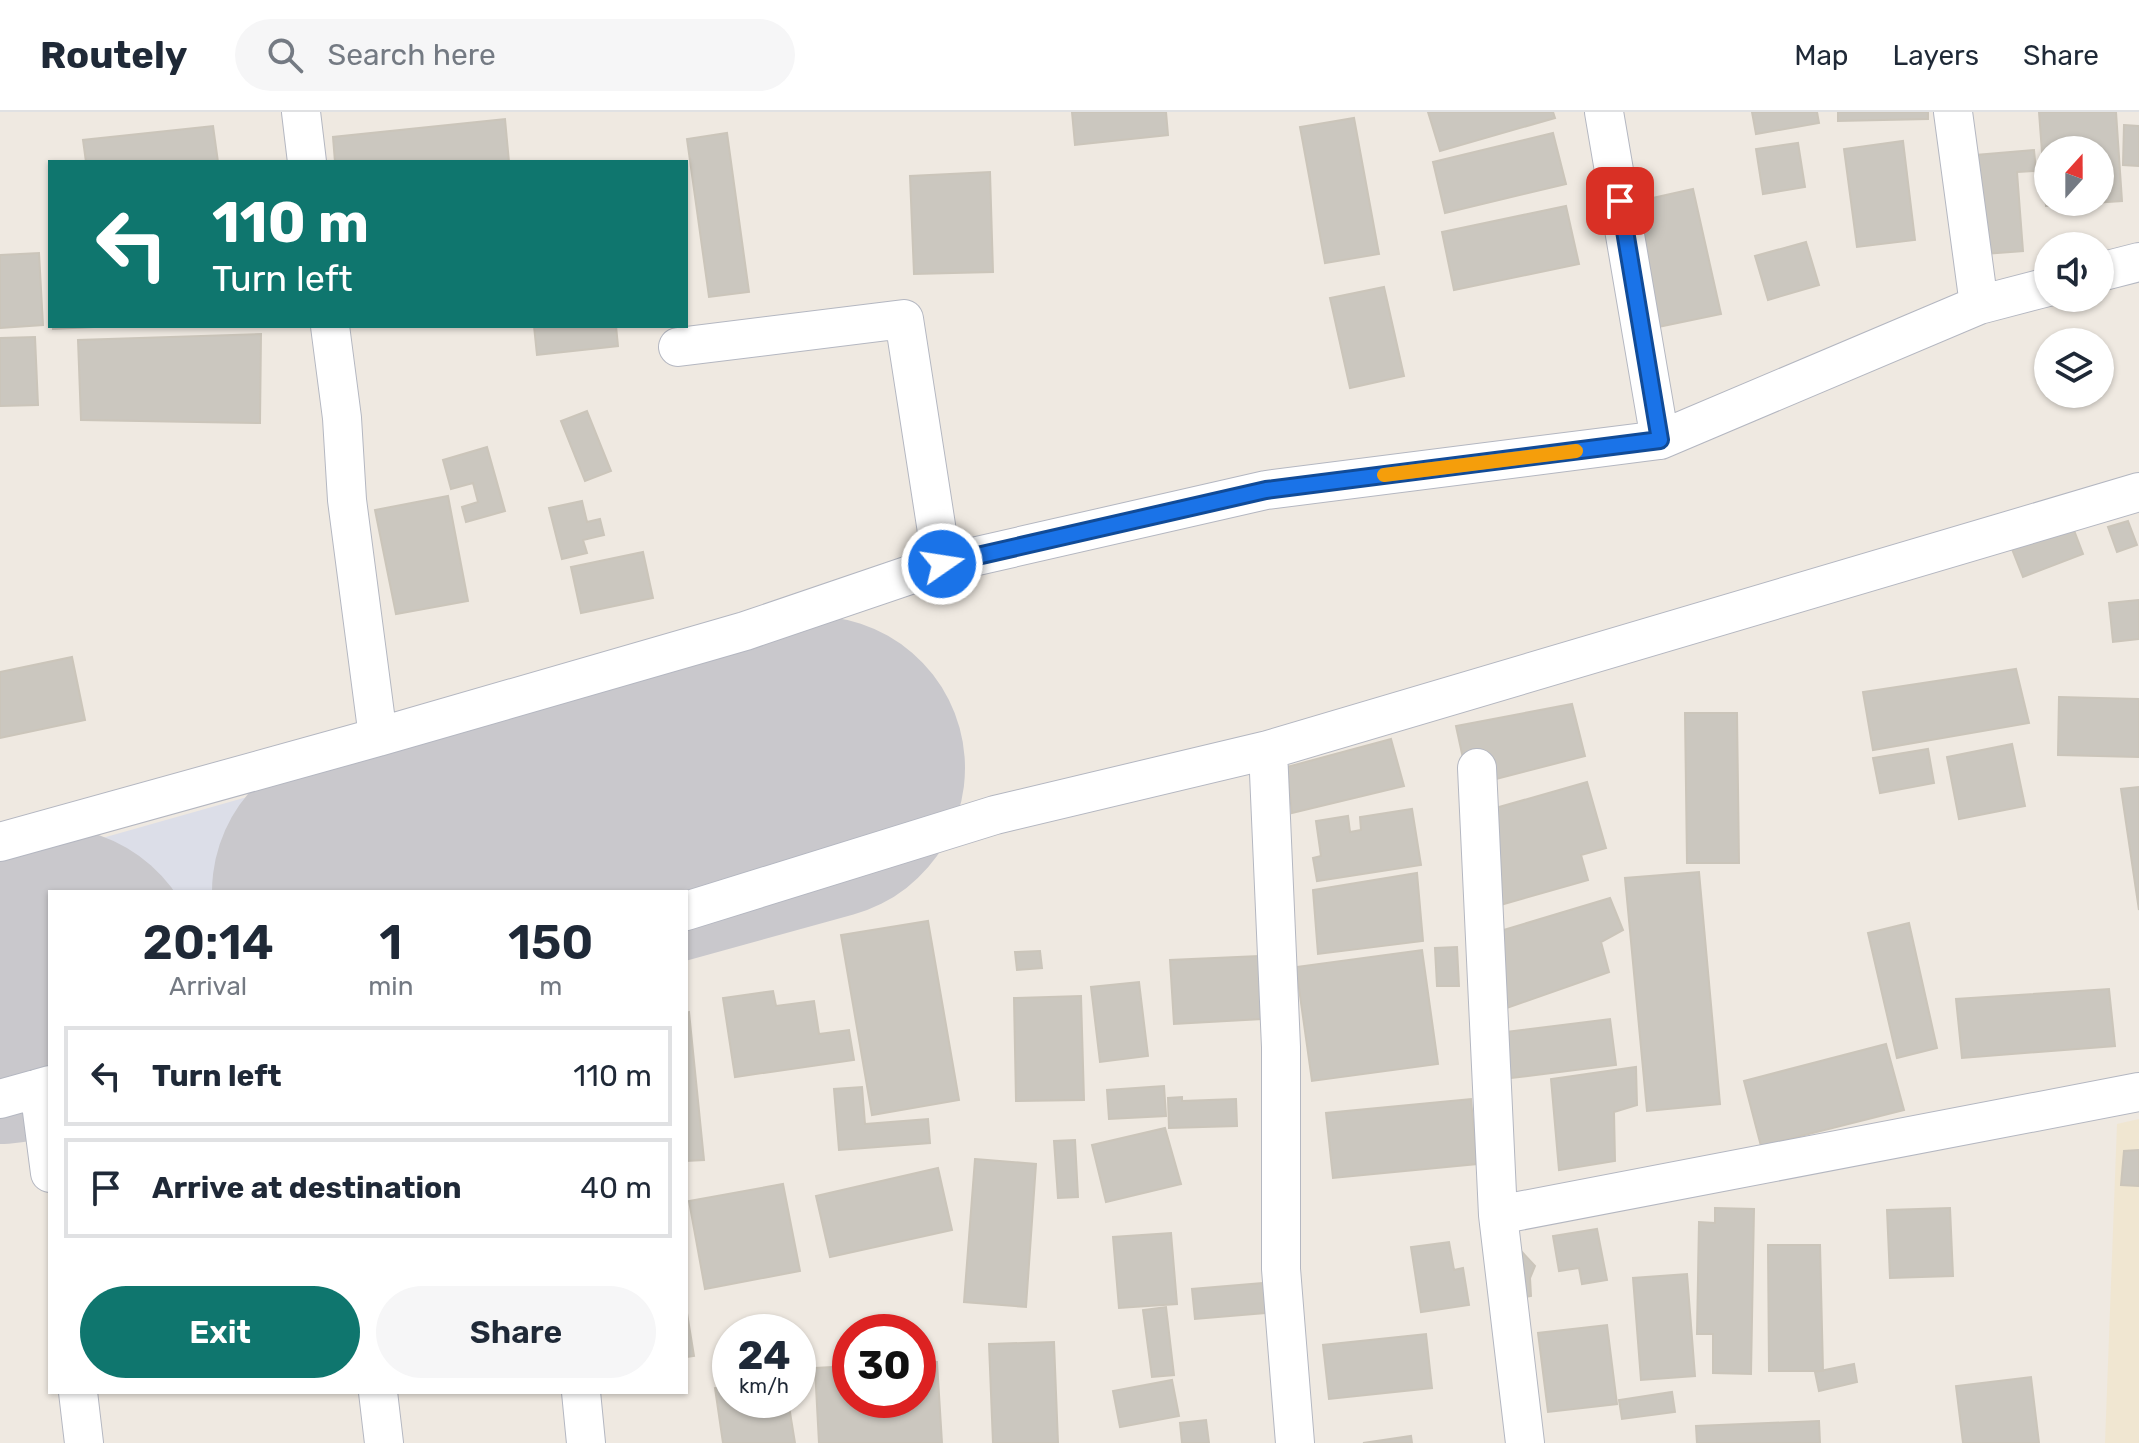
<!DOCTYPE html>
<html lang="en">
<head>
<meta charset="utf-8">
<style>
  :root { --surface:#fff; --page:#f6f6f7; --text:#1f2937; --muted:#747a83; --line:#e0e1e3; --accent:#0f766e }
  body { margin:0; font-family:Rubik,sans-serif; background:var(--page); color:var(--text); height:100vh; display:flex; flex-direction:column; font-size:30px; white-space:nowrap }
  * { box-sizing:border-box; margin:0 }
  p { font-size:26px; color:var(--muted) }
  .icon { flex:none; width:44px; height:44px; fill:none; stroke:currentColor; stroke-width:2; stroke-linecap:round; stroke-linejoin:round }
  .map { position:relative; flex:1; overflow:hidden }
  .sheet { position:absolute; left:48px; top:778px; width:640px; height:504px; display:flex; flex-direction:column; background:var(--surface); border-radius:0px; box-shadow:0 2px 6px #0004 }
  .sheet>* { flex:none }
  .top-card { position:absolute; left:48px; top:48px; width:640px; height:168px; border-radius:0px; box-shadow:0 2px 6px #0004; background:#0f766e; color:#fff; overflow:hidden }
  .needle { width:52px; rotate:21deg }
  .fabs { position:absolute; left:2034px; top:24px; display:grid; gap:16px }
  .fabs a { display:grid; place-items:center; width:80px; height:80px; border-radius:50%; background:var(--surface); box-shadow:0 2px 6px #0004; font-size:40px }
  .speed { position:absolute; left:712px; top:1202px; display:flex; gap:16px; font-size:40px; font-weight:700; text-align:center }
  .speed>* { display:grid; place-content:center; width:104px; height:104px; border-radius:50%; background:var(--surface); box-shadow:0 2px 6px #0004; line-height:1 }
  .speed small { font-size:20px; font-weight:400 }
  .speed .limit { border:12px solid #d22; background:#fff; color:#111 }
  .pin { position:absolute; display:grid; place-items:center; width:68px; height:68px; color:#fff; margin:-34px; border-radius:16px; box-shadow:0 4px 12px #0006 }
  .me { position:absolute; width:88px; margin:-44px; rotate:77deg; stroke-linejoin:round; filter:drop-shadow(0 0 6px #0008) }
  .turn { display:flex; align-items:center; gap:28px; height:168px; padding:0 32px; font-size:36px }
  .turn .icon { width:104px; height:104px; stroke-width:2.5 }
  .turn b { display:block; font-size:56px; line-height:68px }
  .eta { display:flex; justify-content:space-evenly; align-items:center; height:136px; text-align:center }
  .eta b { font-size:48px; font-weight:600; line-height:56px }
  .primary-button { display:flex; gap:16px; margin-top:auto; padding:16px 32px }
  .primary-button a { flex:1; height:92px; border-radius:48px; background:var(--accent); color:#fff; font-size:32px; font-weight:600; line-height:92px; text-align:center }
  .primary-button a+a { background:var(--page); color:var(--text) }
  ul { padding:0; list-style:none }
  li { display:flex; align-items:center; gap:24px; height:100px; margin:0 16px 12px; padding:0 16px; border:4px solid var(--line); border-radius:0px }
  li div { flex:1 }
  li b { display:block; font-size:30px }
  li em { font-style:normal }
  header { display:flex; align-items:center; gap:48px; box-sizing:border-box; height:112px; padding:0 40px; background:var(--surface); border-bottom:2px solid var(--line) }
  header strong { font-size:38px }
  nav { display:flex; gap:44px; margin-inline-start:auto; font-size:28px }
  .search { width:560px; height:72px; background:var(--page); display:flex; align-items:center; gap:20px; box-sizing:border-box; padding:0 28px; border-radius:44px; color:var(--muted); font-size:30px }
  .map>svg:first-child { display:block }
</style>
</head>
<body>
<header>
<strong>Routely</strong>
<div class="search"><svg class="icon" aria-label="search" viewBox="0 0 24 24"><circle cx="10" cy="10" r="6"/><path d="M15 15l6 6"/></svg>Search here</div>
<nav><a>Map</a><a>Layers</a><a>Share</a></nav>
</header>
<div class="map">
<svg width="2139" height="1331" viewBox="0 0 2139 1331">
  <rect width="100%" height="100%" fill="#efe9e1"/>
  <path fill="#f0e6d1" d="M 2139,1007 L 2139,1331 L 2105,1331 L 2117,1012 Z"/>
  <path fill="#dcdee8" d="M 820,534 L 860,782 L 686,830 L 686,780 L 50,780 L 50,1007 L 0,1021 L 0,755 L 364,652 Z"/>
  <g fill="none" stroke-linecap="round" stroke-linejoin="round">
    <path stroke="#c9c8cc" stroke-width="304" d="M 364,780 L 813,656
      M 0,880 L 50,867"/>
  </g>
  <path fill="#cbc7bf" stroke="#cbc5ba" stroke-width="2" fill-rule="evenodd" d="M 1072,0 L 1166,0 L 1168,23 L 1075,33 Z
    M 1428,0 L 1553,0 L 1555,6 L 1440,39 Z
    M 1752,0 L 1817,0 L 1819,11 L 1756,22 Z
    M 1838,0 L 1928,0 L 1928,7 L 1838,9 Z
    M 2039,0 L 2116,0 L 2122,89 L 2046,94 ZM 2048,38 L 2100,38 L 2100,90 L 2048,90 Z
    M 1354,6 L 1379,142 L 1325,151 L 1300,15 Z
    M 505,7 L 509,50 L 335,50 L 333,25 Z
    M 2124,13 L 2139,14 L 2139,54 L 2123,53 Z
    M 213,14 L 218,50 L 86,50 L 83,28 Z
    M 727,21 L 749,180 L 709,185 L 687,27 Z
    M 1553,21 L 1566,72 L 1445,101 L 1433,50 Z
    M 1903,29 L 1915,128 L 1857,135 L 1844,37 Z
    M 1798,31 L 1805,75 L 1763,82 L 1756,37 Z
    M 2034,38 L 2036,59 L 2017,60 L 2023,139 L 1985,142 L 1976,43 Z
    M 990,60 L 993,160 L 914,162 L 910,64 Z
    M 1693,77 L 1721,202 L 1658,215 L 1630,91 Z
    M 1566,94 L 1579,152 L 1454,178 L 1442,120 Z
    M 1806,130 L 1819,173 L 1768,188 L 1755,144 Z
    M 39,141 L 43,213 L 0,216 L 0,143 Z
    M 1384,175 L 1404,264 L 1350,276 L 1330,186 Z
    M 53,214 L 115,214 L 53,217 Z
    M 534,214 L 616,214 L 618,234 L 537,243 Z
    M 261,222 L 260,311 L 81,308 L 78,228 Z
    M 35,225 L 38,293 L 0,294 L 0,226 Z
    M 587,299 L 611,359 L 585,369 L 561,309 Z
    M 487,335 L 505,399 L 466,410 L 462,395 L 478,390 L 473,371 L 451,377 L 443,348 Z
    M 448,384 L 468,489 L 396,502 L 375,398 Z
    M 582,389 L 587,410 L 600,407 L 604,423 L 583,428 L 587,441 L 562,447 L 549,396 Z
    M 2128,409 L 2137,433 L 2117,440 L 2108,415 Z
    M 2072,413 L 2083,442 L 2023,465 L 2012,437 Z
    M 643,440 L 653,486 L 581,501 L 571,455 Z
    M 2139,488 L 2139,527 L 2113,530 L 2109,491 Z
    M 72,545 L 85,608 L 0,626 L 0,560 Z
    M 2016,557 L 2029,611 L 1873,638 L 1863,580 Z
    M 2059,585 L 2139,587 L 2139,645 L 2058,643 Z
    M 1572,592 L 1585,644 L 1469,674 L 1456,614 Z
    M 1685,601 L 1737,601 L 1739,751 L 1687,751 Z
    M 1391,627 L 1404,674 L 1292,701 L 1287,655 Z
    M 2012,632 L 2025,694 L 1959,707 L 1947,645 Z
    M 1928,637 L 1934,671 L 1880,681 L 1873,646 Z
    M 1587,670 L 1606,736 L 1581,743 L 1588,768 L 1497,794 L 1471,703 Z
    M 2139,675 L 2139,798 L 2121,677 Z
    M 1412,697 L 1421,753 L 1317,769 L 1313,746 L 1321,744 L 1316,709 L 1348,704 L 1350,720 L 1361,718 L 1360,705 Z
    M 1699,760 L 1720,992 L 1647,999 L 1625,766 Z
    M 1417,761 L 1423,829 L 1318,842 L 1313,778 Z
    M 1610,786 L 1623,818 L 1601,830 L 1609,860 L 1504,897 L 1487,823 Z
    M 928,809 L 959,988 L 872,1003 L 841,823 Z
    M 1909,811 L 1937,936 L 1897,946 L 1868,821 Z
    M 1457,835 L 1459,874 L 1437,874 L 1435,836 Z
    M 1422,838 L 1438,952 L 1312,969 L 1296,855 Z
    M 1040,839 L 1042,856 L 1017,858 L 1015,840 Z
    M 1259,844 L 1262,907 L 1174,912 L 1170,848 Z
    M 1139,870 L 1148,944 L 1100,950 L 1091,875 Z
    M 2109,877 L 2115,934 L 1962,946 L 1956,887 Z
    M 773,879 L 776,894 L 814,889 L 819,922 L 849,918 L 854,948 L 735,965 L 723,886 Z
    M 1081,884 L 1084,988 L 1016,989 L 1014,886 Z
    M 689,900 L 704,1048 L 686,1049 L 686,901 Z
    M 1610,907 L 1616,953 L 1503,967 L 1497,921 Z
    M 1886,932 L 1904,998 L 1761,1034 L 1744,969 Z
    M 1636,955 L 1637,993 L 1614,1000 L 1615,1049 L 1559,1058 L 1551,967 Z
    M 1164,974 L 1166,1004 L 1109,1007 L 1107,978 Z
    M 862,975 L 865,1012 L 928,1007 L 930,1031 L 839,1038 L 834,977 Z
    M 1182,985 L 1182,989 L 1236,987 L 1237,1014 L 1169,1016 L 1168,986 Z
    M 1471,987 L 1477,1052 L 1333,1066 L 1326,1001 Z
    M 1165,1016 L 1181,1072 L 1106,1090 L 1092,1033 Z
    M 1075,1028 L 1078,1085 L 1058,1086 L 1054,1029 Z
    M 2139,1038 L 2139,1074 L 2121,1073 L 2124,1039 Z
    M 975,1047 L 1036,1052 L 1026,1195 L 964,1190 Z
    M 938,1056 L 952,1118 L 830,1145 L 816,1084 Z
    M 783,1072 L 800,1159 L 705,1177 L 689,1089 Z
    M 1715,1096 L 1754,1097 L 1751,1262 L 1713,1261 L 1713,1222 L 1697,1222 L 1699,1110 L 1715,1111 Z
    M 1950,1096 L 1953,1164 L 1890,1166 L 1887,1098 Z
    M 1597,1117 L 1607,1168 L 1582,1172 L 1579,1156 L 1559,1159 L 1553,1124 Z
    M 1171,1121 L 1177,1192 L 1119,1196 L 1113,1125 Z
    M 1449,1130 L 1454,1158 L 1463,1156 L 1469,1193 L 1421,1200 L 1411,1135 Z
    M 1768,1133 L 1820,1133 L 1823,1259 L 1769,1259 Z
    M 1522,1140 L 1535,1154 L 1530,1166 L 1531,1184 L 1515,1187 L 1513,1162 Z
    M 1687,1162 L 1695,1264 L 1641,1268 L 1633,1166 Z
    M 1275,1170 L 1277,1200 L 1195,1207 L 1192,1177 Z
    M 686,1195 L 694,1244 L 686,1245 Z
    M 1166,1195 L 1174,1263 L 1152,1265 L 1143,1198 Z
    M 1607,1213 L 1617,1292 L 1548,1300 L 1538,1221 Z
    M 1426,1222 L 1432,1276 L 1329,1287 L 1323,1233 Z
    M 1054,1230 L 1058,1331 L 993,1331 L 989,1232 Z
    M 937,1250 L 942,1331 L 819,1331 L 815,1256 L 850,1254 L 850,1288 L 918,1288 L 918,1251 Z
    M 1854,1252 L 1857,1270 L 1819,1279 L 1815,1260 Z
    M 2031,1265 L 2039,1331 L 1963,1331 L 1956,1274 Z
    M 1172,1268 L 1179,1304 L 1120,1315 L 1113,1279 Z
    M 730,1274 L 730,1288 L 788,1288 L 795,1331 L 723,1331 L 715,1276 Z
    M 1672,1280 L 1675,1300 L 1622,1307 L 1619,1288 Z
    M 1206,1308 L 1209,1331 L 1182,1331 L 1180,1311 Z
    M 1819,1309 L 1820,1331 L 1697,1331 L 1696,1314 Z
    M 1411,1324 L 1412,1331 L 1363,1331 Z"/>
  <g fill="none" stroke-linecap="round" stroke-linejoin="round">
    <defs>
      <path id="minor" d="M 301,0 L 307,50
        M 1604,0 L 1660,328
        M 1953,0 L 1979,193
        M 2100,160 L 2139,150
        M 330,214 L 342,306 L 347,388 L 378,625 L 745,519 L 942,452 L 1266,378 L 1660,328 L 1979,193 L 2048,175
        M 678,235 L 904,207 L 942,452
        M 1268,638 L 1281,935 L 1281,1157 L 1295,1331
        M 1477,656 L 1498,1103 L 1525,1331
        M 0,730 L 378,625
        M 686,799 L 995,703 L 1268,638 L 2139,380
        M 39,976 L 50,1061
        M 0,987 L 50,973
        M 1498,1103 L 2139,980
        M 78,1280 L 84,1331
        M 378,1280 L 384,1331
        M 581,1280 L 586,1331"/>
    </defs>
    <use href="#minor" stroke="#b4b7c1" stroke-width="40"/>
    <use href="#minor" stroke="#fff" stroke-width="38"/>
  </g>
  <g fill="none" stroke-linecap="round" stroke-linejoin="round">
    <defs>
      <path id="route" d="M 942,452 L 1266,378 L 1660,328 L 1620,89"/>
    </defs>
    <use href="#route" stroke="#114b97" stroke-width="20"/>
    <use href="#route" stroke="#1a73e8" stroke-width="14"/>
    <path stroke="#f59e0b" stroke-width="14" d="M 1384,363 L 1576,339"/>
  </g>
</svg>
<div class="fabs">
<a><svg class="needle" viewBox="-14 -14 28 28"><path d="M0-13l5 13h-10z" fill="#e53935"/><path d="M0 13l5-13h-10z" fill="#747a83"/></svg></a>
<a><svg class="icon" aria-label="sound" viewBox="0 0 24 24"><path d="M4 9h4l5-4v14l-5-4H4zM17 9q2 3 0 6"/></svg></a>
<a><svg class="icon" aria-label="layers" viewBox="0 0 24 24"><path d="M12 4l9 5-9 5-9-5zM3 14l9 5 9-5"/></svg></a>
</div>
<div class="speed"><div>24<small>km/h</small></div><div class="limit">30</div></div>
<div class="pin" style="left:1620px;top:89px;background:#d93025"><svg class="icon" aria-label="arrive" viewBox="0 0 24 24"><path d="M6 21V4h12l-3 4 3 4H6"/></svg></div>
<svg class="me" style="left:942px;top:452px" viewBox="-20 -20 40 40"><circle r="17" fill="#1a73e8" stroke="#fff" stroke-width="3"/><path d="M0-11L8 9 0 5-8 9z" fill="#fff"/></svg>
<div class="top-card">
<div class="turn"><svg class="icon" aria-label="left" viewBox="0 0 24 24"><path d="M17 20v-9H6M10 6l-5 5 5 5"/></svg><div><b>110 m</b>Turn left</div></div>
</div>
<section class="sheet">
<div class="eta">
<div><b>20:14</b><p>Arrival</p></div>
<div><b>1</b><p>min</p></div>
<div><b>150</b><p>m</p></div>
</div>
<ul>
<li><svg class="icon" aria-label="left" viewBox="0 0 24 24"><path d="M17 20v-9H6M10 6l-5 5 5 5"/></svg><div><b>Turn left</b></div><em>110 m</em></li>
<li><svg class="icon" aria-label="arrive" viewBox="0 0 24 24"><path d="M6 21V4h12l-3 4 3 4H6"/></svg><div><b>Arrive at destination</b></div><em>40 m</em></li>
</ul>
<div class="primary-button"><a>Exit</a><a>Share</a></div>
</section>
</div>
</body>
</html>
